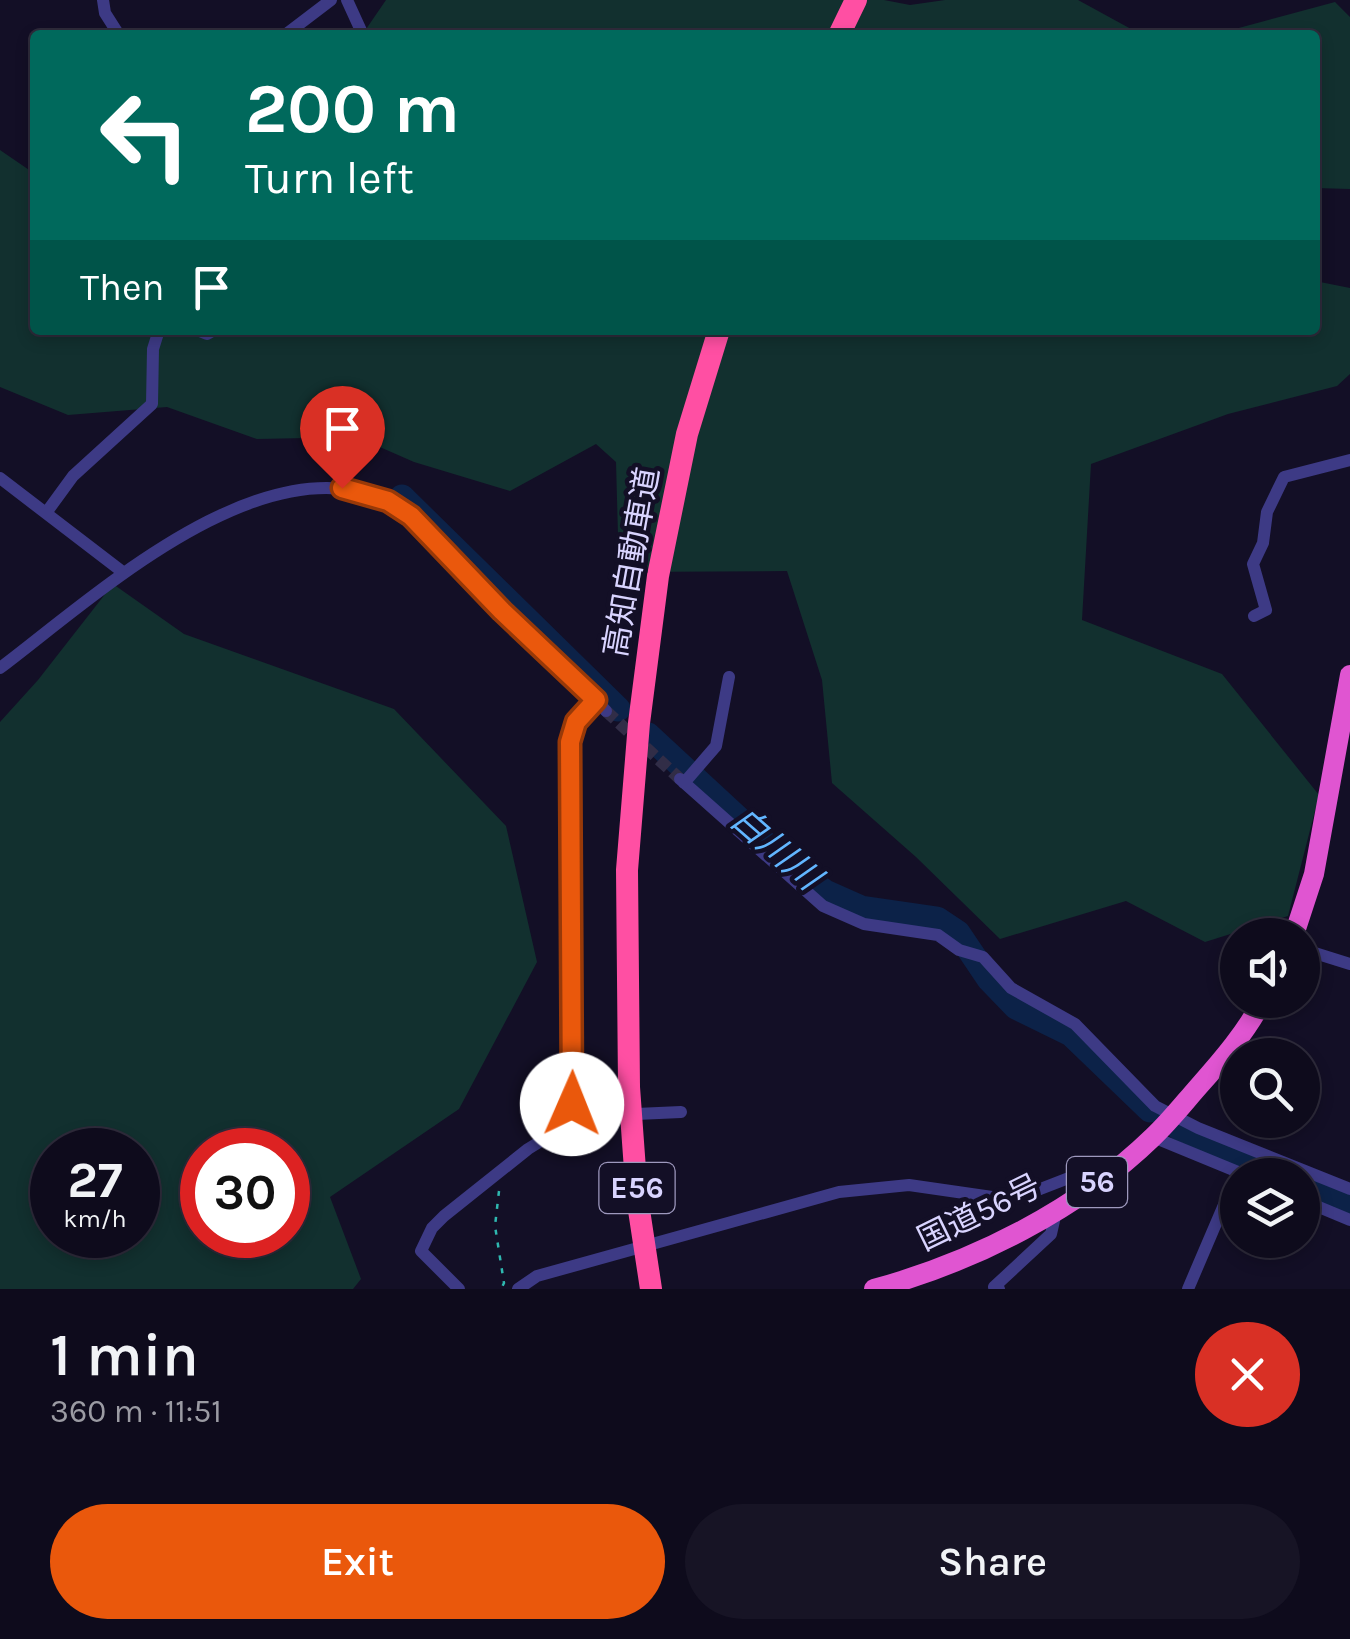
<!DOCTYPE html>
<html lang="en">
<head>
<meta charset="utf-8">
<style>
  :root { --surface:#0e0b1c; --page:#171425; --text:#f1f3f6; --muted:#9b9ba3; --line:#2e2b3b; --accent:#ea580c }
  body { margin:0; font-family:Karla,"Noto Sans JP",sans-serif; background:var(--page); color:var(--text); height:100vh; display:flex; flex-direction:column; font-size:38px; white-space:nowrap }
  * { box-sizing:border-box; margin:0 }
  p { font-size:32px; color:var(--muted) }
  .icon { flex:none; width:55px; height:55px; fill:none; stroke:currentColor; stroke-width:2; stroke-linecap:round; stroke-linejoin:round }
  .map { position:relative; height:1289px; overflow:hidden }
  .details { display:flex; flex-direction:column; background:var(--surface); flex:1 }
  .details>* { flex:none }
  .hud { position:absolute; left:30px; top:30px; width:1290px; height:305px; border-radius:10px; box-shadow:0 5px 15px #0003,0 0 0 2px var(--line); background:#00695c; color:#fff; overflow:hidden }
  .fabs { position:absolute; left:1220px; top:918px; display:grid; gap:20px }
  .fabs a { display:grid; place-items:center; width:100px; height:100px; border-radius:50%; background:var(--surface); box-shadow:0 5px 15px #0003,0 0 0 2px var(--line); font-size:50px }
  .speed { position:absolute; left:30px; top:1128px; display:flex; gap:20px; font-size:50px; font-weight:700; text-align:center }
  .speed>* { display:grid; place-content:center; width:130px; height:130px; border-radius:50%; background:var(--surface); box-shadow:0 5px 15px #0003,0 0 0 2px var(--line); line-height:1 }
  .speed small { font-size:25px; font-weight:400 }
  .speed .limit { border:15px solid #d22; background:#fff; color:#111 }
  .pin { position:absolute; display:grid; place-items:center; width:85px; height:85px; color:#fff; margin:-102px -42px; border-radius:50% 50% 50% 0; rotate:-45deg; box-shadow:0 0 10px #0007 }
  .pin .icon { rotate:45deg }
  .me { position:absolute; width:110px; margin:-55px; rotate:1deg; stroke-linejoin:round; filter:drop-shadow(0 0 8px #0008) }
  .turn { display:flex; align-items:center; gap:35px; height:210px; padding:0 50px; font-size:45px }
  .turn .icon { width:130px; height:130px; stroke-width:2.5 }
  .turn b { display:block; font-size:70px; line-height:85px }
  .then { display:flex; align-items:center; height:95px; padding:0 50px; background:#0003; gap:20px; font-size:38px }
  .round { display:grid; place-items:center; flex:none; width:105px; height:105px; border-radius:52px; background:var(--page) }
  .headline { display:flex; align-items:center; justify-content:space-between; height:170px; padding:0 50px }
  h1 { font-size:60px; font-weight:600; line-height:75px }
  .primary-button { display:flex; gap:20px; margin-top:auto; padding:20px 50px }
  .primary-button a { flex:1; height:115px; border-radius:60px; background:var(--accent); color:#fff; font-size:40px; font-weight:600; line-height:115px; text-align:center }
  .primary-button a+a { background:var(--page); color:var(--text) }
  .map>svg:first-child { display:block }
</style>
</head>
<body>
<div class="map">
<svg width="1350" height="1289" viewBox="0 0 1350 1289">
  <rect width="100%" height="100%" fill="#130f26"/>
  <path fill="#12302f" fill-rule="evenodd" d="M 386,0 L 884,0 L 910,5 L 945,0 L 1078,0 L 1142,35 L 362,35 Z
    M 1335,2 L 1350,17 L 1350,189 L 1315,188 L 1315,35 L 1213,35 Z
    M 0,150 L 35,174 L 35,330 L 1315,330 L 1315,281 L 1350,288 L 1350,374 L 1337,386 L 1228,414 L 1091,464 L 1082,620 L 1222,674 L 1319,795 L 1288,916 L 1205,942 L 1126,901 L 1000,939 L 916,857 L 832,783 L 822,680 L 787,571 L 619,572 L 616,462 L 596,444 L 510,491 L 414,462 L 357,437 L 257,439 L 167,407 L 68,415 L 0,387 Z
    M 113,584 L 184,634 L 394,709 L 506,826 L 537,962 L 459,1109 L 330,1197 L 361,1279 L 353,1289 L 0,1289 L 0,722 L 38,680 ZM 52,1150 L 138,1150 L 138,1235 L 52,1235 ZM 202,1150 L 288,1150 L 288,1235 L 202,1235 Z"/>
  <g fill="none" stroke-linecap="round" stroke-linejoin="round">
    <path stroke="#0c2248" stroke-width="25" d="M 402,497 L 618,709
      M 648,735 L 781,858 L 825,892 L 861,908 L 937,919 L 958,933 L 989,979 L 1016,1007 L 1071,1034 L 1150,1110
      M 1179,1128 L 1287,1175
      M 1302,1182 L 1350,1202"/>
    <path stroke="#312d47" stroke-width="12" stroke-dasharray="12 6" stroke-linecap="butt" d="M 606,711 L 680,779"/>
    <path stroke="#2fb8b0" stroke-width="2.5" stroke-dasharray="5 8" stroke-linecap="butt" d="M 499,1191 L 495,1226 L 504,1283 L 501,1289"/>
    <path stroke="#3d3a85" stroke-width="12" d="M 103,0 L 105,13 L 119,35
      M 347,0 L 363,35
      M 285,35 L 331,0
      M 197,330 L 207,334 L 214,330
      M 0,478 L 124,573
      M 46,513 L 73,476 L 152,404 L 153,349 L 159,330
      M 1254,616 L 1266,610 L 1253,564 L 1263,543 L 1267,512 L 1284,477 L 1350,460
      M 0,668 C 93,598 261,442 387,501 C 426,519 470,579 502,611 C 536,644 574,675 606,711
      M 596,699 L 576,722 L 570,742 L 572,1104 L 578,1118 L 589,1122 L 614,1115 L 681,1112
      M 680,779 L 823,906 L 864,924 L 938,935 L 959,950 L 983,957 L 1011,988 L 1075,1024 L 1155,1106 L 1198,1128 L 1350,1189
      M 684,783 L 716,746 L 729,677
      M 1302,949 L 1350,964
      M 1153,1137 L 1243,1174
      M 1302,1200 L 1350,1220
      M 459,1289 L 421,1251 L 432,1228 L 444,1216 L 528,1149 L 578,1118
      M 518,1289 L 537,1276 L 839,1192 L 909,1185 L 999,1198 L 1030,1193 L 1079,1174 L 1097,1163 L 1111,1172
      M 999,1289 L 994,1287 L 1051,1234 L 1056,1212
      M 1188,1289 L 1238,1172"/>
    <path stroke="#e055d1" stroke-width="20" d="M 1294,935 L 1314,874 L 1350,675
      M 874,1289 C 974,1262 1079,1209 1153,1137 C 1170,1121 1184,1103 1199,1086 C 1223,1059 1246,1032 1263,1000"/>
    <path stroke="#ff4fa3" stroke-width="22" d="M 839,35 L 856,0
      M 629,1087 L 627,870 L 639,723 L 658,576 L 687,434 L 719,330"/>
    <path stroke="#ff4fa3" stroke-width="22" d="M 629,1087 L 637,1197 L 651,1289"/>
  </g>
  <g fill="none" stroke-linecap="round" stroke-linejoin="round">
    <defs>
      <path id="route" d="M 342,488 L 388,501 L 411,516 L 502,611 L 596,700 L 576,722 L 570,742 L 572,1104"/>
    </defs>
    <use href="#route" stroke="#983908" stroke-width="25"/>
    <use href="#route" stroke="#ea580c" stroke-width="18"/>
  </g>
  <g text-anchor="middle" stroke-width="9" stroke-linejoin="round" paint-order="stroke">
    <g fill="#130f26" stroke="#9e99be" stroke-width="2.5">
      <rect x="1067" y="1157" width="60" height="50" rx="8"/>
      <rect x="599.5" y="1163" width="75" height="50" rx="8"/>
    </g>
    <g font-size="30" font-weight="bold" fill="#d9d4ff">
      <text x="1097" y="1192">56</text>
      <text x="637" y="1198">E56</text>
    </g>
    <g font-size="32" fill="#d9d4ff" stroke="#130f26">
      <text transform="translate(631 562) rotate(-80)" y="11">高知自動車道</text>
      <text transform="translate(979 1212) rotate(-26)" y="11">国道56号</text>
    </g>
    <g font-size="35" font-style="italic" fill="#62b6ff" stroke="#130f26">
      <text transform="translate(776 848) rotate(41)" y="12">白川川</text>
    </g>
  </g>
</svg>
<div class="fabs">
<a><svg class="icon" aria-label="sound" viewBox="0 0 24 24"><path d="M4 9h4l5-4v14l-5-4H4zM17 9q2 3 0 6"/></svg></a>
<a><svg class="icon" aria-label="search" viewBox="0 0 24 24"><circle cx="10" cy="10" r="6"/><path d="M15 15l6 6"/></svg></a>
<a><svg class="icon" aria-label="layers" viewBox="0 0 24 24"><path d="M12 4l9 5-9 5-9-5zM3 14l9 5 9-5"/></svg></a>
</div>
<div class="speed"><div>27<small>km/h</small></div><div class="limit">30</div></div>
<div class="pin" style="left:342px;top:488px;background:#d93025"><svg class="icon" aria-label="arrive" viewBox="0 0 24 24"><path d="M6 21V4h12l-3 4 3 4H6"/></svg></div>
<svg class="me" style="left:572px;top:1104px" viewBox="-20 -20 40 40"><circle r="19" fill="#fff"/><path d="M0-13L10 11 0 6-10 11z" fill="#ea580c"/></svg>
<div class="hud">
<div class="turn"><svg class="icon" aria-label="left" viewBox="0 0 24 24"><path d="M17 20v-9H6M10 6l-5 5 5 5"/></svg><div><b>200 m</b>Turn left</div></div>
<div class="then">Then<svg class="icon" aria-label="arrive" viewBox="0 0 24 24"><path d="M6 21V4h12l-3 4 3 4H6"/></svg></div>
</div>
</div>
<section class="details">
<div class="headline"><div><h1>1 min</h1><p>360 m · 11:51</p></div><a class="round" style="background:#d93025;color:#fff"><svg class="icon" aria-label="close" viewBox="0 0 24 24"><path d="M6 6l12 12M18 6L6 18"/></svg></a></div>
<div class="primary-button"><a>Exit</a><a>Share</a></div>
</section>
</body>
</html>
